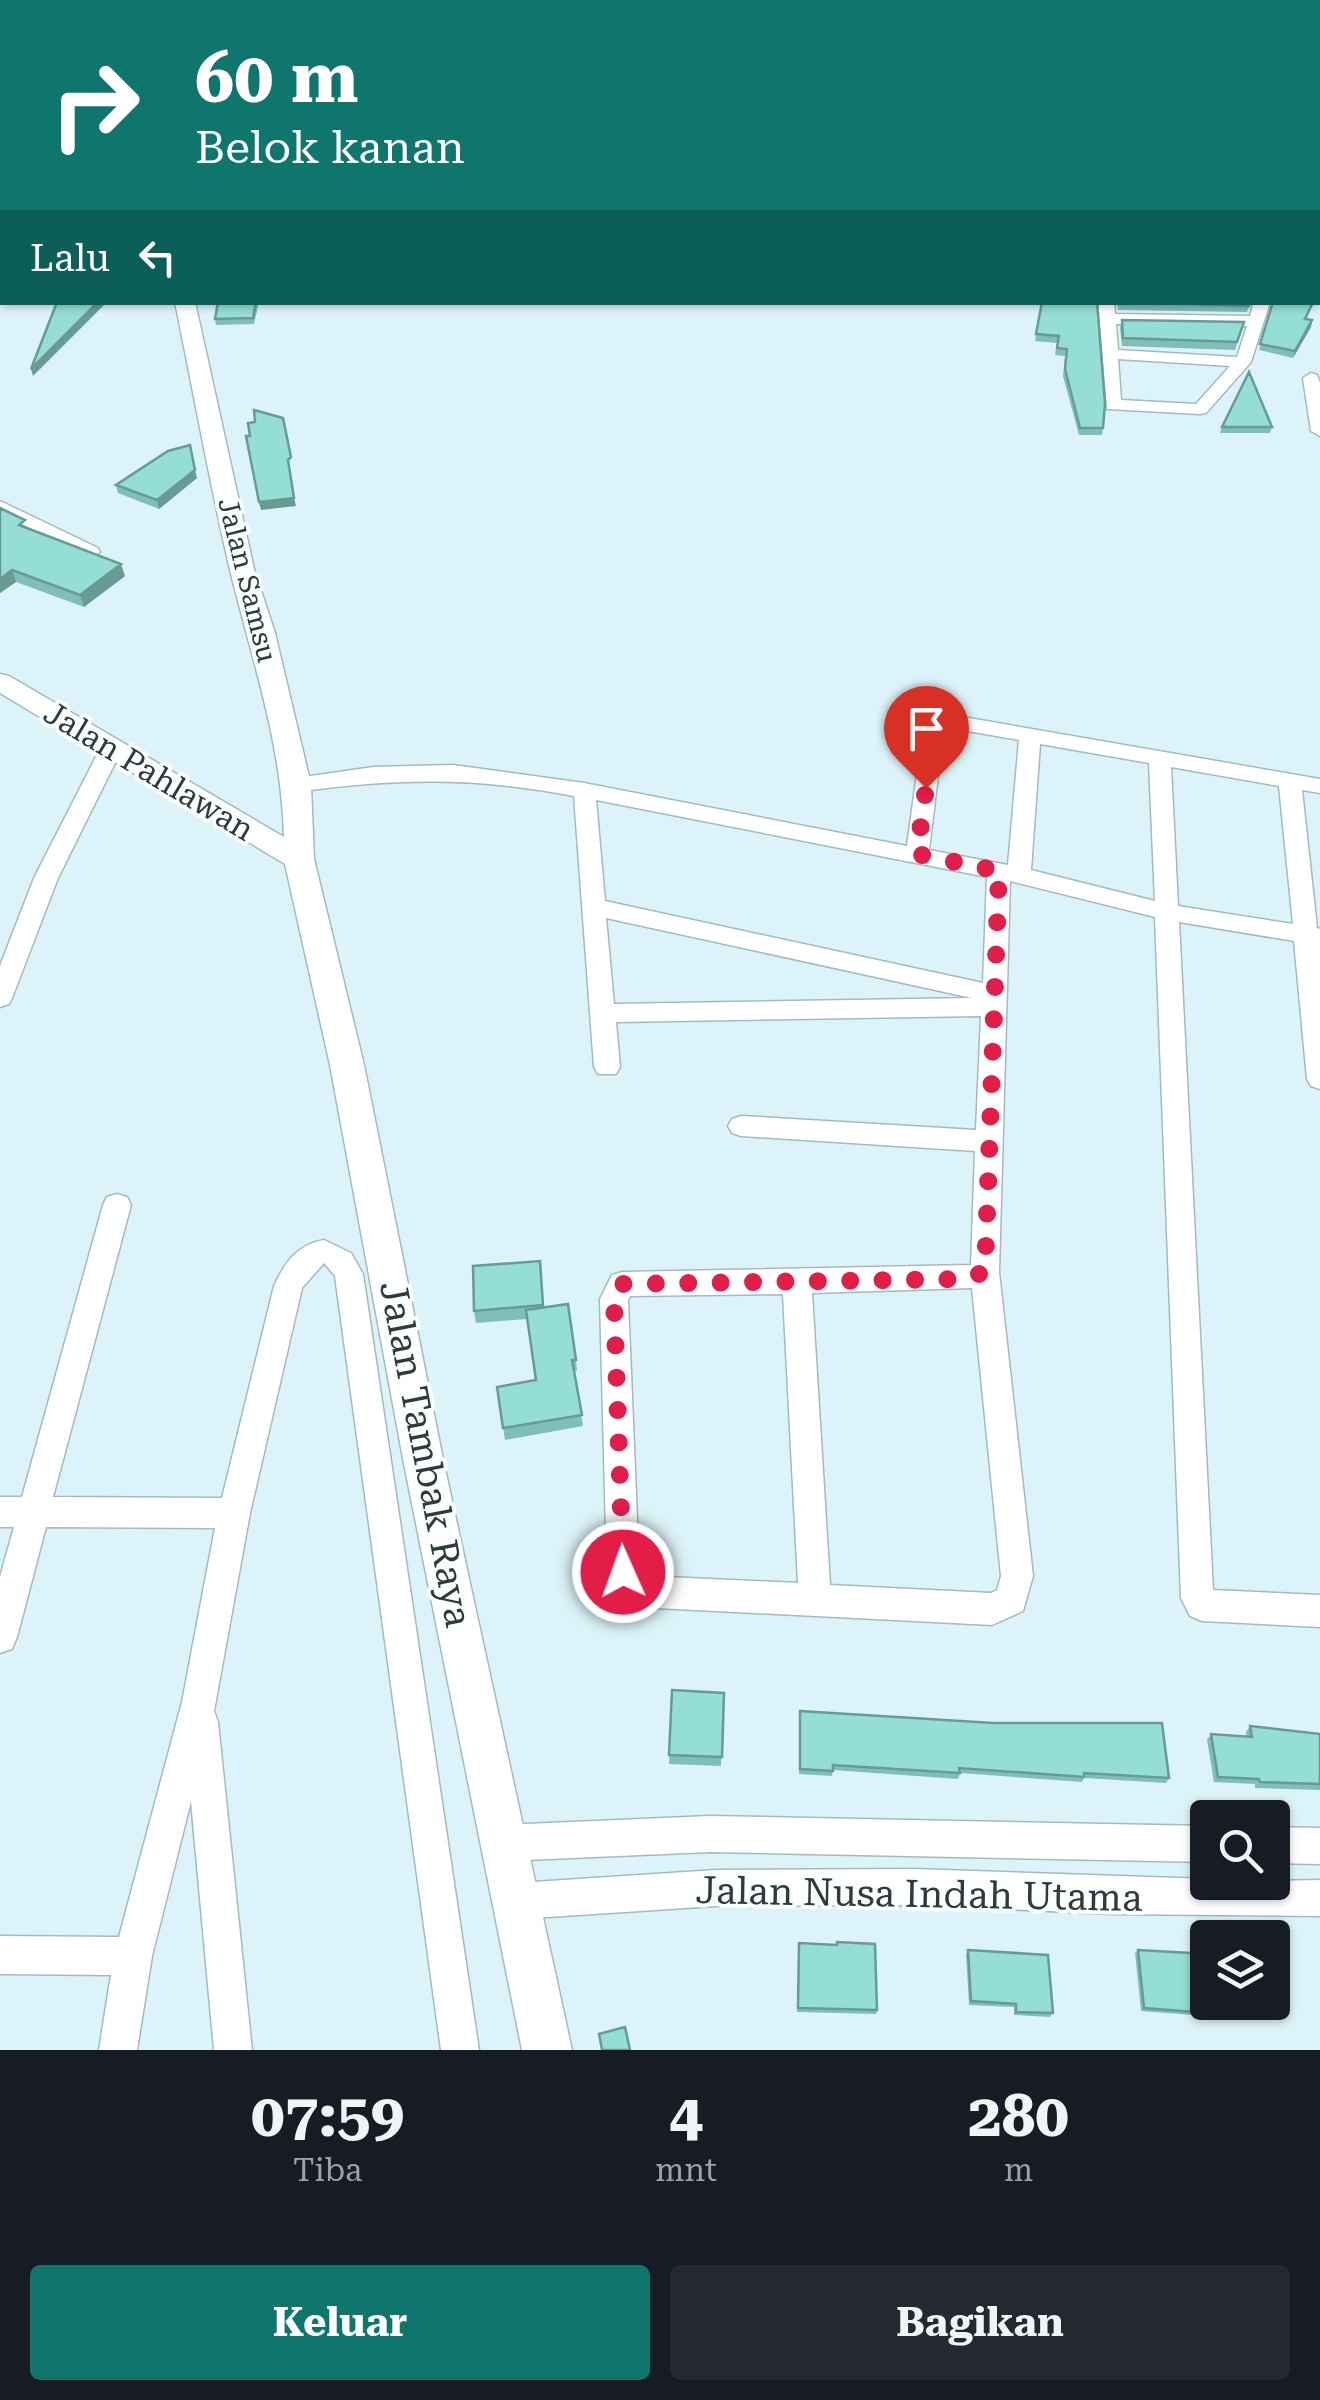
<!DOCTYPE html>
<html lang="id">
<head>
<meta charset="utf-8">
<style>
  :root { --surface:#171b24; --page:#242831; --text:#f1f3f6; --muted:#9ea1a6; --accent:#0f766e }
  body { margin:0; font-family:"Roboto Serif",serif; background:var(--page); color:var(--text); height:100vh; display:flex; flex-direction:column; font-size:38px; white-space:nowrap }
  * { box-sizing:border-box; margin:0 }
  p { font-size:32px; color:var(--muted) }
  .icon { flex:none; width:55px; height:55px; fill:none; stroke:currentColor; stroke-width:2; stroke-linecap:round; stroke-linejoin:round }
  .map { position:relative; height:2050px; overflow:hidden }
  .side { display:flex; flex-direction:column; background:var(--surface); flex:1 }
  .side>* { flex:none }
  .guide { position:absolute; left:0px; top:0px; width:1320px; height:305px; box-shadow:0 2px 8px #0004; background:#0f766e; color:#fff; overflow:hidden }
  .controls { position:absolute; left:1190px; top:1800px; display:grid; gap:20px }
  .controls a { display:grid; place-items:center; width:100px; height:100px; border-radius:10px; background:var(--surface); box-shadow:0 2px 8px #0004; font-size:50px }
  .pin { position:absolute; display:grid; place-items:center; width:85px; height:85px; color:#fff; margin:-102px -42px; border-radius:50% 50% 50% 0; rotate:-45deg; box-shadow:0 0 10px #0007 }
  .pin .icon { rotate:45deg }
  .me { position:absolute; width:110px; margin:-55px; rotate:358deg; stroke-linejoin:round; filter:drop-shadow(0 0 8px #0008) }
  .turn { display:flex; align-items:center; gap:35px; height:210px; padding:0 30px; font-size:45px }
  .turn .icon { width:130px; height:130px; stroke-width:2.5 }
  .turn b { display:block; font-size:70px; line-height:85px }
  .then { display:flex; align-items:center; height:95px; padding:0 30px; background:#0003; gap:20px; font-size:38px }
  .eta { display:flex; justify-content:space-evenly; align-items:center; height:170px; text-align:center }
  .eta b { font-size:60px; font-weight:700; line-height:70px }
  .button { display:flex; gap:20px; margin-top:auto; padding:20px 30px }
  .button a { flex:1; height:115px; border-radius:10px; background:var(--accent); color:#fff; font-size:40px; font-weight:700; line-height:115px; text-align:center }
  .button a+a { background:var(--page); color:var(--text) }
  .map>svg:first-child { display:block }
</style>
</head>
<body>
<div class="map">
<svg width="1320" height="2050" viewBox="0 0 1320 2050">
  <rect width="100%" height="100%" fill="#dcf4f9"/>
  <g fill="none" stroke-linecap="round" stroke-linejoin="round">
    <defs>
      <path id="minor" d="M 1098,302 L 1114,302 L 1115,314 L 1250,316 L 1254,302 L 1270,302 L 1251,362 L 1206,413 L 1200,414 L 1107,409 ZM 1116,324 L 1247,326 L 1237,357 L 1118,350 ZM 1118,359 L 1230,366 L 1196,404 L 1121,400 Z
        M 1311,373 L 1317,375 L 1320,383 L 1320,436 L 1311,431 L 1303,378 Z
        M 0,501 L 98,548 L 100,552 L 91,558 L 84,556 L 0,513 Z
        M 940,713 L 1320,779 L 1320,793 L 1302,790 L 1317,928 L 1320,929 L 1320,1089 L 1311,1086 L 1307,1079 L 1294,941 L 1179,922 L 1213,1590 L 1320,1595 L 1320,1627 L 1202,1621 L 1190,1616 L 1181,1598 L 1155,917 L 1010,881 L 999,1272 L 1033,1576 L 1023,1611 L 992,1625 L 637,1607 L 625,1602 L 607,1572 L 600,1299 L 612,1275 L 622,1272 L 971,1265 L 975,1151 L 741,1136 L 732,1133 L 728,1126 L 732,1119 L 741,1116 L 976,1130 L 981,1016 L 616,1022 L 620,1067 L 616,1074 L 598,1074 L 594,1067 L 574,796 C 475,777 396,778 297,792 L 286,785 L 297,778 L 373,767 L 453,765 L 584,783 L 907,846 L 924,722 ZM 944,727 L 1019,740 L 1008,865 L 929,850 ZM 1040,744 L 1149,763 L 1155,901 L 1031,870 ZM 1171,767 L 1279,786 L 1293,924 L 1178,906 ZM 596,800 L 987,877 L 983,983 L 605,901 ZM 606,918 L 972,998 L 614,1004 ZM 972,1288 L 1001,1576 L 997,1590 L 991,1593 L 830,1585 L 812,1293 ZM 783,1294 L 798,1583 L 645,1576 L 639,1567 L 628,1300 L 630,1296 Z
        M 110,744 L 121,751 L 58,878 L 12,998 L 9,1004 L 0,1007 L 0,966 L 34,878 L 99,751 Z
        M 117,1194 L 127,1197 L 131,1205 L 53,1497 L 222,1498 L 274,1286 C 285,1262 297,1245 324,1240 L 351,1253 L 363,1274 L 479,2050 L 441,2050 L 335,1276 L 324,1263 L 302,1288 L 250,1513 L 214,1711 L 218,1722 L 252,2050 L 214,2050 L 191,1801 L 152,1956 L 137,2050 L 99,2050 L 111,1975 L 0,1974 L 0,1936 L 119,1937 L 182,1702 L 215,1528 L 46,1527 L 17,1637 L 12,1649 L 0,1653 L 0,1577 L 14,1527 L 0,1527 L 0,1497 L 22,1497 L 103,1205 L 107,1197 Z
        M 710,1816 L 1208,1826 L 1208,1862 L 710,1852 L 502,1861 L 489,1856 L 484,1843 L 489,1830 L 502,1825 Z
        M 1272,1827 L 1320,1828 L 1320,1864 L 1272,1863 Z
        M 914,1869 L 1208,1879 L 1208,1882 L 1320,1880 L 1320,1916 L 1113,1914 L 914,1905 L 716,1906 L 518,1919 L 505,1914 L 500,1901 L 505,1888 L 518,1883 L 716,1870 Z"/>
      <path id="tertiary" d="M 175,302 L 195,302 L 254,569 L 275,633 L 311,785 L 314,859 L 364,1065 L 444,1464 L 572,2050 L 522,2050 L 404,1464 L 330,1065 L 285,864 L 0,693 L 0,674 L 9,676 L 284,837 C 282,743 251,657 229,566 C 209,479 193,390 175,302 Z"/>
    </defs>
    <use href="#minor" stroke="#a3babe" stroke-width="3"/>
    <use href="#tertiary" stroke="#a3babe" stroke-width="3"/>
    <use href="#minor" fill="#fff" fill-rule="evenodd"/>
    <use href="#tertiary" fill="#fff" fill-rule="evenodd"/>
  </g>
  <path fill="#7fbfb7" d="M 218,302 L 259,302 L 254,324 L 216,325 L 215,319 Z
    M 1042,302 L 1097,302 L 1103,428 L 1102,435 L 1079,435 L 1063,376 L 1065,356 L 1055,355 L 1057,343 L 1035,341 Z
    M 1117,302 L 1251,302 L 1247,312 L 1118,310 Z
    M 1313,302 L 1306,319 L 1312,320 L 1311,327 L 1293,358 L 1259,350 L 1273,303 Z
    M 1122,320 L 1244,322 L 1235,350 L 1122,346 L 1120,328 Z
    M 1222,427 L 1272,427 L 1270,433 L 1220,433 Z
    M 197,478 L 159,509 L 118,493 L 116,485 Z
    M 0,508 L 28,528 L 125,576 L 84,607 L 16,582 L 0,593 Z
    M 540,1261 L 543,1308 L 576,1360 L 577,1371 L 574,1372 L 583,1426 L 505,1440 L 497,1387 L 535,1380 L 527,1319 L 476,1323 L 474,1311 Z
    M 672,1690 L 724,1693 L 721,1766 L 669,1764 Z
    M 800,1711 L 1169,1778 L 1166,1783 L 1084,1778 L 1082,1782 L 960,1773 L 958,1779 L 833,1770 L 832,1776 L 799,1774 Z
    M 1250,1726 L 1320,1734 L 1320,1790 L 1255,1788 L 1255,1784 L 1214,1782 L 1207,1740 L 1211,1734 L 1246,1736 L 1246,1732 Z
    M 799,1943 L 837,1945 L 877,2010 L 876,2014 L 797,2012 Z
    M 968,1950 L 1053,2013 L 1050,2017 L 1014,2015 L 1014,2007 L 969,2005 L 966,1954 Z
    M 1138,1950 L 1234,2015 L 1231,2018 L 1141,2011 L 1135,1953 Z"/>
  <path fill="#689b95" d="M 98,302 L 107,302 L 33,376 L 31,369 Z
    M 1312,320 L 1311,327 L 1293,358 L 1295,351 Z
    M 195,470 L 197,478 L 159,509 L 157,500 Z
    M 294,498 L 296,506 L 261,510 L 259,502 Z
    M 121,564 L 125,576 L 84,607 L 80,595 Z
    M 12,570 L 16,582 L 0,593 L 0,579 Z"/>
  <path fill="#94ded5" stroke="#689b95" stroke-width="2.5" d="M 2,0 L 174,0 L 175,2 L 2,2 L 2,26 L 0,27 L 0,6 L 2,6 Z
    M 1181,0 L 1320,0 L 1320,7 L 1318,7 L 1318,2 L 1185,2 Z
    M 1318,18 L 1320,18 L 1320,53 L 1318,55 Z
    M 1318,64 L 1319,69 L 1320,68 L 1320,183 L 1318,183 Z
    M 2,161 L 2,246 L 0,246 L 0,163 Z
    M 1320,186 L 1320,245 L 1318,250 L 1318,191 Z
    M 57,302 L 98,302 L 31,369 Z
    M 218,302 L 256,302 L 253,318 L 215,319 Z
    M 1042,302 L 1097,302 L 1105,403 L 1103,428 L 1080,428 L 1065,369 L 1067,349 L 1057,348 L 1059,336 L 1036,334 Z
    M 1120,302 L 1250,302 L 1249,306 Z
    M 1273,302 L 1313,302 L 1305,319 L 1312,320 L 1295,351 L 1260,344 Z
    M 1122,320 L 1244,322 L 1237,342 L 1123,338 Z
    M 1249,372 L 1272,427 L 1222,427 Z
    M 254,410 L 283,418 L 291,457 L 288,460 L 294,498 L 259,502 L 246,436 L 250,436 L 248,423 L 255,422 Z
    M 190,445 L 195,470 L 157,500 L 116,485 L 168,451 Z
    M 0,508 L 25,520 L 19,525 L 121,564 L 80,595 L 12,570 L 0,579 Z
    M 540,1261 L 543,1305 L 474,1311 L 473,1266 Z
    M 568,1304 L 576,1360 L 572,1360 L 582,1415 L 503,1428 L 497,1387 L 536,1380 L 526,1310 Z
    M 672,1690 L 724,1693 L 722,1757 L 669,1755 Z
    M 800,1711 L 993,1723 L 1162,1723 L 1169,1778 L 1084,1773 L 1084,1777 L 959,1768 L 960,1773 L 833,1765 L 833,1771 L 800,1769 Z
    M 1250,1726 L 1320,1734 L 1320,1784 L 1260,1782 L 1259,1779 L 1218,1777 L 1211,1734 L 1252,1737 Z
    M 837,1942 L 875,1944 L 877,2010 L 798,2008 L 799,1943 L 837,1945 Z
    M 968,1950 L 1048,1955 L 1053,2013 L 1016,2012 L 1016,2004 L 971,2001 Z
    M 1138,1950 L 1208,1954 L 1208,2002 L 1232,2002 L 1234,2015 L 1144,2008 Z
    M 625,2027 L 630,2050 L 602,2050 L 599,2034 Z"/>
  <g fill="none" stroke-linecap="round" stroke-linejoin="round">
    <path stroke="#e11d48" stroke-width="18" stroke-dasharray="0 32.4" d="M 623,1572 L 614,1299 L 622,1284 L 964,1279 L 985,1272 L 999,871 L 917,854 L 926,788"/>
  </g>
  <g text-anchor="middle" stroke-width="8" stroke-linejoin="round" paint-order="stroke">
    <g font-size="28" fill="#303a3b" stroke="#f9fefe">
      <text transform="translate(248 580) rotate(76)" y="10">Jalan Samsu</text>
    </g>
    <g font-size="32" fill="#303a3b" stroke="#f9fefe">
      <text transform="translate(149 771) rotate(31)" y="11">Jalan Pahlawan</text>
    </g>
    <g font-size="38" fill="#303a3b" stroke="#f9fefe">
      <text transform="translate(426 1454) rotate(79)" y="13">Jalan Tambak Raya</text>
      <text transform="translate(919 1894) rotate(1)" y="13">Jalan Nusa Indah Utama</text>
    </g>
  </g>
</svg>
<div class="controls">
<a><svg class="icon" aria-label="search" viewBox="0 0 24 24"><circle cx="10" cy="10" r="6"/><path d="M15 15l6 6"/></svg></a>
<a><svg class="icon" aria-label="layers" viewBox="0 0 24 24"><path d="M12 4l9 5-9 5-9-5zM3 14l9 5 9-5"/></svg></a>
</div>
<div class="pin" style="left:926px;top:788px;background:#d93025"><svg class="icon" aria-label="arrive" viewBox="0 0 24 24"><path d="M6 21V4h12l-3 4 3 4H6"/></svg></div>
<svg class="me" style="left:623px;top:1572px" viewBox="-20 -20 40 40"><circle r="17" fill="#e11d48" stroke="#fff" stroke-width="3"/><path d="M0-11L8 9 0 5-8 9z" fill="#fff"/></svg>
<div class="guide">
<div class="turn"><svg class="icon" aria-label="right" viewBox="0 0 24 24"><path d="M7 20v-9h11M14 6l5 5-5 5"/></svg><div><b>60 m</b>Belok kanan</div></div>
<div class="then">Lalu<svg class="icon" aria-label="left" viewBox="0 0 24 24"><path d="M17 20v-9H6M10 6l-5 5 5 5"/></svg></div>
</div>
</div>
<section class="side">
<div class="eta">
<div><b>07:59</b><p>Tiba</p></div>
<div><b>4</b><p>mnt</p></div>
<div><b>280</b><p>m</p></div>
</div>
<div class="button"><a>Keluar</a><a>Bagikan</a></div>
</section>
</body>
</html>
